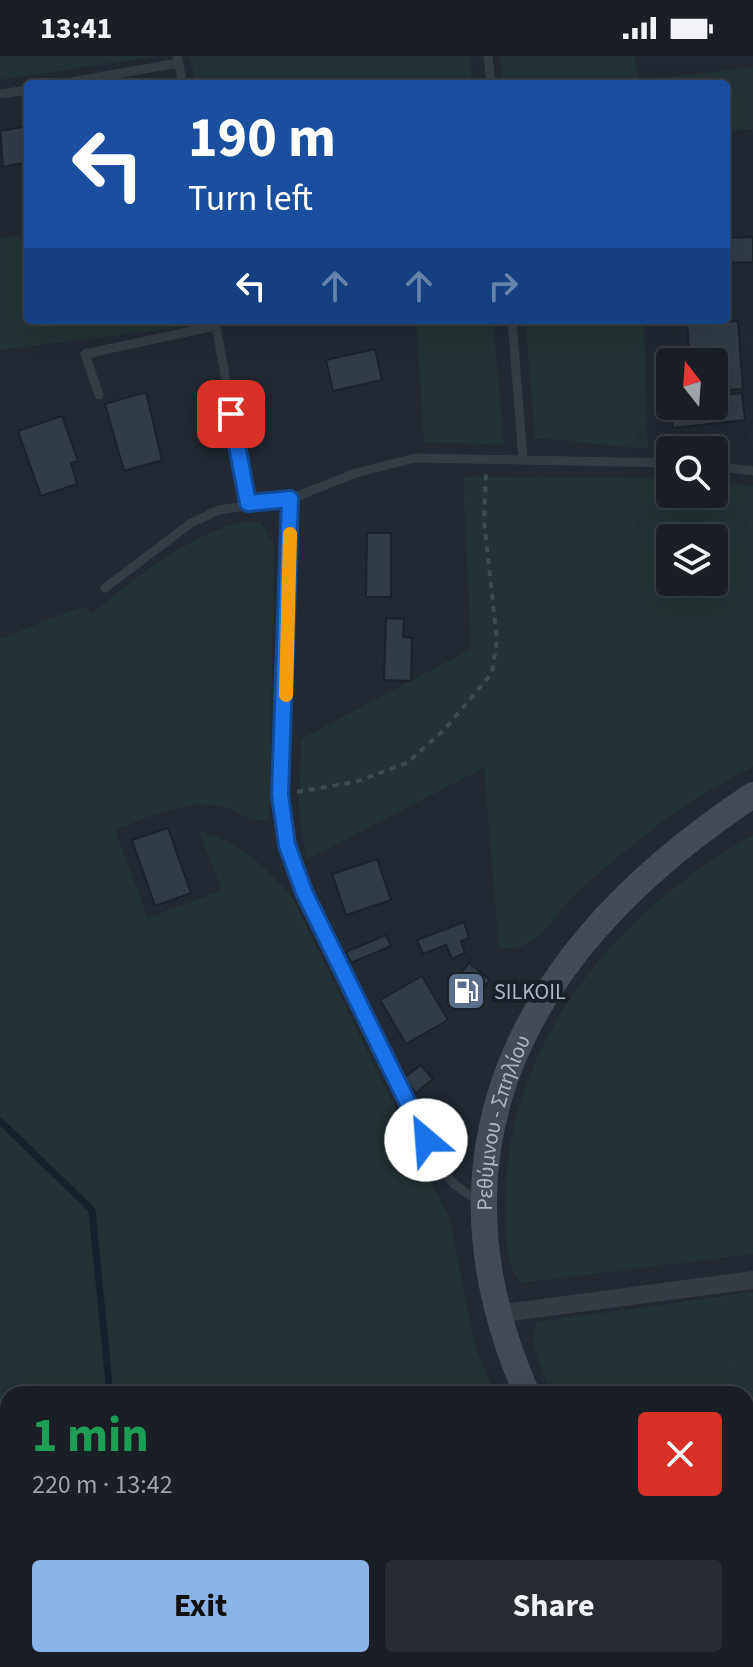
<!DOCTYPE html>
<html lang="en">
<head>
<meta charset="utf-8">
<style>
  :root { --surface:#1a1f26; --page:#272c32; --text:#f1f3f6; --muted:#9fa2a7; --line:#383d43; --accent:#8cb3e8 }
  body { margin:0; font-family:"Source Sans 3",sans-serif; background:var(--page); color:var(--text); height:100vh; display:flex; flex-direction:column; font-size:30px; white-space:nowrap }
  * { box-sizing:border-box; margin:0 }
  p { font-size:26px; color:var(--muted) }
  .icon { flex:none; width:44px; height:44px; fill:none; stroke:currentColor; stroke-width:2; stroke-linecap:round; stroke-linejoin:round }
  .map { position:relative; flex:1; overflow:hidden }
  .side { position:absolute; left:0px; top:1330px; width:754px; height:282px; display:flex; flex-direction:column; background:var(--surface); border-radius:24px 24px 0 0; box-shadow:0 8px 32px #0002,0 0 0 2px var(--line) }
  .side>* { flex:none }
  .top-card { position:absolute; left:24px; top:24px; width:706px; height:244px; border-radius:8px; box-shadow:0 8px 32px #0002,0 0 0 2px var(--line); background:#1a4fa0; color:#fff; overflow:hidden }
  .needle { width:52px; rotate:343deg }
  .tools { position:absolute; left:656px; top:292px; display:grid; gap:16px }
  .tools a { display:grid; place-items:center; width:72px; height:72px; border-radius:8px; background:var(--surface); box-shadow:0 8px 32px #0002,0 0 0 2px var(--line); font-size:40px }
  .pin { position:absolute; display:grid; place-items:center; width:68px; height:68px; color:#fff; margin:-34px; border-radius:16px; box-shadow:0 4px 12px #0006 }
  .me { position:absolute; width:88px; margin:-44px; rotate:333deg; stroke-linejoin:round; filter:drop-shadow(0 0 6px #0008) }
  .turn { display:flex; align-items:center; gap:28px; height:168px; padding:0 32px; font-size:36px }
  .turn .icon { width:104px; height:104px; stroke-width:2.5 }
  .turn b { display:block; font-size:56px; line-height:68px }
  .lanes { display:flex; align-items:center; height:76px; padding:0 32px; background:#0003; justify-content:center; gap:40px; direction:ltr }
  .lanes .off { opacity:.35 }
  .round { display:grid; place-items:center; flex:none; width:84px; height:84px; border-radius:8px; background:var(--page) }
  .head { display:flex; align-items:center; justify-content:space-between; height:136px; padding:0 32px }
  h1 { font-size:48px; font-weight:700; line-height:60px; color:#1e9e55 }
  .primary-button { display:flex; gap:16px; margin-top:auto; padding:16px 32px }
  .primary-button a { flex:1; height:92px; border-radius:8px; background:var(--accent); color:#111; font-size:32px; font-weight:700; line-height:92px; text-align:center }
  .primary-button a+a { background:var(--page); color:var(--text) }
  .status { display:flex; justify-content:space-between; align-items:center; height:56px; padding:0 40px; background:var(--surface); direction:ltr }
  .status svg { height:22px; fill:currentColor }
  .map>svg:first-child { display:block }
</style>
</head>
<body>
<div class="status"><b>13:41</b><svg viewBox="0 0 49 12"><path d="M0 12V9h3v3zM5 12V6h3v6zM10 12V3h3v9zM15 12V0h3v12zM26 1h20v11H26zM47 4h2v5h-2z"/></svg></div>
<div class="map">
<svg width="753" height="1611" viewBox="0 0 753 1611">
  <rect width="100%" height="100%" fill="#222932"/>
  <path fill="#233234" fill-rule="evenodd" d="M 0,0 L 159,0 L 0,24 Z
    M 190,0 L 470,0 L 472,28 L 196,28 Z
    M 500,0 L 635,0 L 638,24 L 753,12 L 753,73 L 726,75 L 726,28 L 503,28 Z
    M 28,178 L 28,264 L 237,264 L 0,294 L 0,182 Z
    M 416,264 L 493,264 L 504,389 L 424,386 Z
    M 525,264 L 644,264 L 648,393 L 535,382 Z
    M 463,421 L 667,422 L 670,438 L 714,438 L 714,427 L 753,430 L 753,711 C 687,742 629,790 574,839 C 560,851 549,874 533,884 C 521,892 513,893 499,892 L 484,712 L 306,804 L 299,754 L 301,683 L 471,593 ZM 670,482 L 714,482 L 714,526 L 670,526 Z
    M 238,466 L 261,466 L 274,489 L 269,764 C 249,766 244,758 227,752 C 193,741 146,761 115,774 L 148,862 L 222,834 L 198,774 C 239,786 263,808 291,840 L 450,1164 L 475,1290 L 495,1338 L 8,1338 L 8,1604 L 638,1604 L 643,1611 L 0,1611 L 0,583 L 83,550 L 92,558 C 142,517 177,487 238,466 Z
    M 753,779 L 753,1198 L 522,1227 C 504,1209 506,1178 506,1152 C 501,991 618,854 753,779 Z
    M 753,1236 L 753,1428 L 746,1423 L 746,1338 L 549,1338 L 533,1286 L 536,1266 Z"/>
  <g fill="none" stroke-linecap="round" stroke-linejoin="round">
    <path stroke="#17212e" stroke-width="7" d="M 0,1065 L 92,1154 L 110,1338
      M 188,1604 L 190,1611"/>
  </g>
  <path fill="#313b46" stroke="#1c222a" stroke-width="2" d="M 28,70 L 28,106 L 3,111 L 0,75 Z
    M 753,181 L 753,206 L 726,207 L 726,182 Z
    M 738,265 L 743,333 L 714,335 L 714,306 L 690,306 L 687,268 Z
    M 375,293 L 382,324 L 333,335 L 326,304 Z
    M 146,336 L 162,404 L 124,415 L 105,348 Z
    M 742,337 L 745,364 L 673,372 L 670,350 L 714,350 L 714,340 Z
    M 62,360 L 78,405 L 71,407 L 77,428 L 41,440 L 18,375 Z
    M 367,477 L 391,477 L 391,541 L 366,541 Z
    M 386,562 L 404,563 L 403,581 L 412,582 L 411,625 L 384,624 Z
    M 168,772 L 191,837 L 155,850 L 132,784 Z
    M 377,803 L 391,844 L 346,859 L 332,818 Z
    M 464,866 L 469,882 L 461,885 L 465,897 L 452,903 L 446,889 L 423,898 L 417,884 Z
    M 386,879 L 391,890 L 351,907 L 346,896 Z
    M 469,907 L 490,924 L 469,950 L 448,933 Z
    M 422,920 L 448,964 L 406,988 L 380,944 Z
    M 421,1009 L 433,1023 L 416,1037 L 404,1022 Z
    M 753,1471 L 753,1579 L 746,1569 L 746,1476 Z"/>
  <g fill="none" stroke-linecap="round" stroke-linejoin="round">
    <path stroke="#3c4c4c" stroke-width="4" stroke-dasharray="6 6" stroke-linecap="butt" d="M 297,736 L 355,726 L 407,707 L 445,673 L 492,617 L 497,584 L 484,465 L 486,417"/>
    <path stroke="#353b43" stroke-width="9" d="M 177,0 L 183,28
      M 488,0 L 491,28
      M 60,28 L 178,7
      M 0,38 L 28,34
      M 215,264 L 248,447
      M 512,264 L 523,403
      M 99,339 L 85,298 L 215,270
      M 714,410 L 753,415
      M 290,443 L 280,739 L 287,789 L 304,836 L 440,1111 L 455,1129 L 481,1147
      M 105,532 L 191,467 L 219,454 L 290,443 L 356,417 L 415,402 L 670,407"/>
    <path stroke="#353b43" stroke-width="18" d="M 497,1258 L 753,1224"/>
    <g stroke="#434b56" stroke-width="26">
      <path id="s1" d="M 527,1338 C 414,1081 535,883 753,739"/>
      <path d="M 668,1604 L 673,1611"/>
    </g>
  </g>
  <g fill="none" stroke-linecap="round" stroke-linejoin="round">
    <defs>
      <path id="route" d="M 231,358 L 248,447 L 290,443 L 280,739 L 287,789 L 304,836 L 426,1084"/>
    </defs>
    <use href="#route" stroke="#114b97" stroke-width="20"/>
    <use href="#route" stroke="#1a73e8" stroke-width="14"/>
    <path stroke="#f59e0b" stroke-width="14" d="M 286,639 L 290,478"/>
  </g>
  <defs>
    <symbol id="fuel-square" viewBox="-11 -11 22 22"><rect x="-9" y="-9" width="18" height="18" rx="4" fill="#5c6f8a" stroke="#1a2028"/><path d="M-5.5-6h7V0h2V4h1.3V-2.5L3-4.5l.8-.8L6-3V5H2.5V1h-1V6h-7ZM-4.2-4.7v3.2H.2V-4.7Z" fill="#fff"/></symbol>
  </defs>
  <g fill-rule="evenodd">
    <use href="#fuel-square" x="444" y="913" width="44" height="44"/>
  </g>
  <g text-anchor="middle" stroke-width="8" stroke-linejoin="round" paint-order="stroke">
    <g font-size="22" fill="#afb6c0" stroke="#1a2028" text-anchor="start">
      <text x="494" y="943">SILKOIL</text>
    </g>
    <g font-size="22" fill="#afb6c0" stroke="#1a2028">
      <text dy="8" stroke="none"><textPath href="#s1" startOffset="280">Ρεθύμνου - Σπηλίου</textPath></text>
    </g>
  </g>
</svg>
<div class="tools">
<a><svg class="needle" viewBox="-14 -14 28 28"><path d="M0-13l5 13h-10z" fill="#e53935"/><path d="M0 13l5-13h-10z" fill="#9fa2a7"/></svg></a>
<a><svg class="icon" aria-label="search" viewBox="0 0 24 24"><circle cx="10" cy="10" r="6"/><path d="M15 15l6 6"/></svg></a>
<a><svg class="icon" aria-label="layers" viewBox="0 0 24 24"><path d="M12 4l9 5-9 5-9-5zM3 14l9 5 9-5"/></svg></a>
</div>
<div class="pin" style="left:231px;top:358px;background:#d93025"><svg class="icon" aria-label="arrive" viewBox="0 0 24 24"><path d="M6 21V4h12l-3 4 3 4H6"/></svg></div>
<svg class="me" style="left:426px;top:1084px" viewBox="-20 -20 40 40"><circle r="19" fill="#fff"/><path d="M0-13L10 11 0 6-10 11z" fill="#1a73e8"/></svg>
<div class="top-card">
<div class="turn"><svg class="icon" aria-label="left" viewBox="0 0 24 24"><path d="M17 20v-9H6M10 6l-5 5 5 5"/></svg><div><b>190 m</b>Turn left</div></div>
<div class="lanes"><svg class="icon" aria-label="left" viewBox="0 0 24 24"><path d="M17 20v-9H6M10 6l-5 5 5 5"/></svg><svg class="icon off" aria-label="ahead" viewBox="0 0 24 24"><path d="M12 20V5M6 11l6-6 6 6"/></svg><svg class="icon off" aria-label="ahead" viewBox="0 0 24 24"><path d="M12 20V5M6 11l6-6 6 6"/></svg><svg class="icon off" aria-label="right" viewBox="0 0 24 24"><path d="M7 20v-9h11M14 6l5 5-5 5"/></svg></div>
</div>
<section class="side">
<div class="head"><div><h1>1 min</h1><p>220 m · 13:42</p></div><a class="round" style="background:#d93025;color:#fff"><svg class="icon" aria-label="close" viewBox="0 0 24 24"><path d="M6 6l12 12M18 6L6 18"/></svg></a></div>
<div class="primary-button"><a>Exit</a><a>Share</a></div>
</section>
</div>
</body>
</html>
